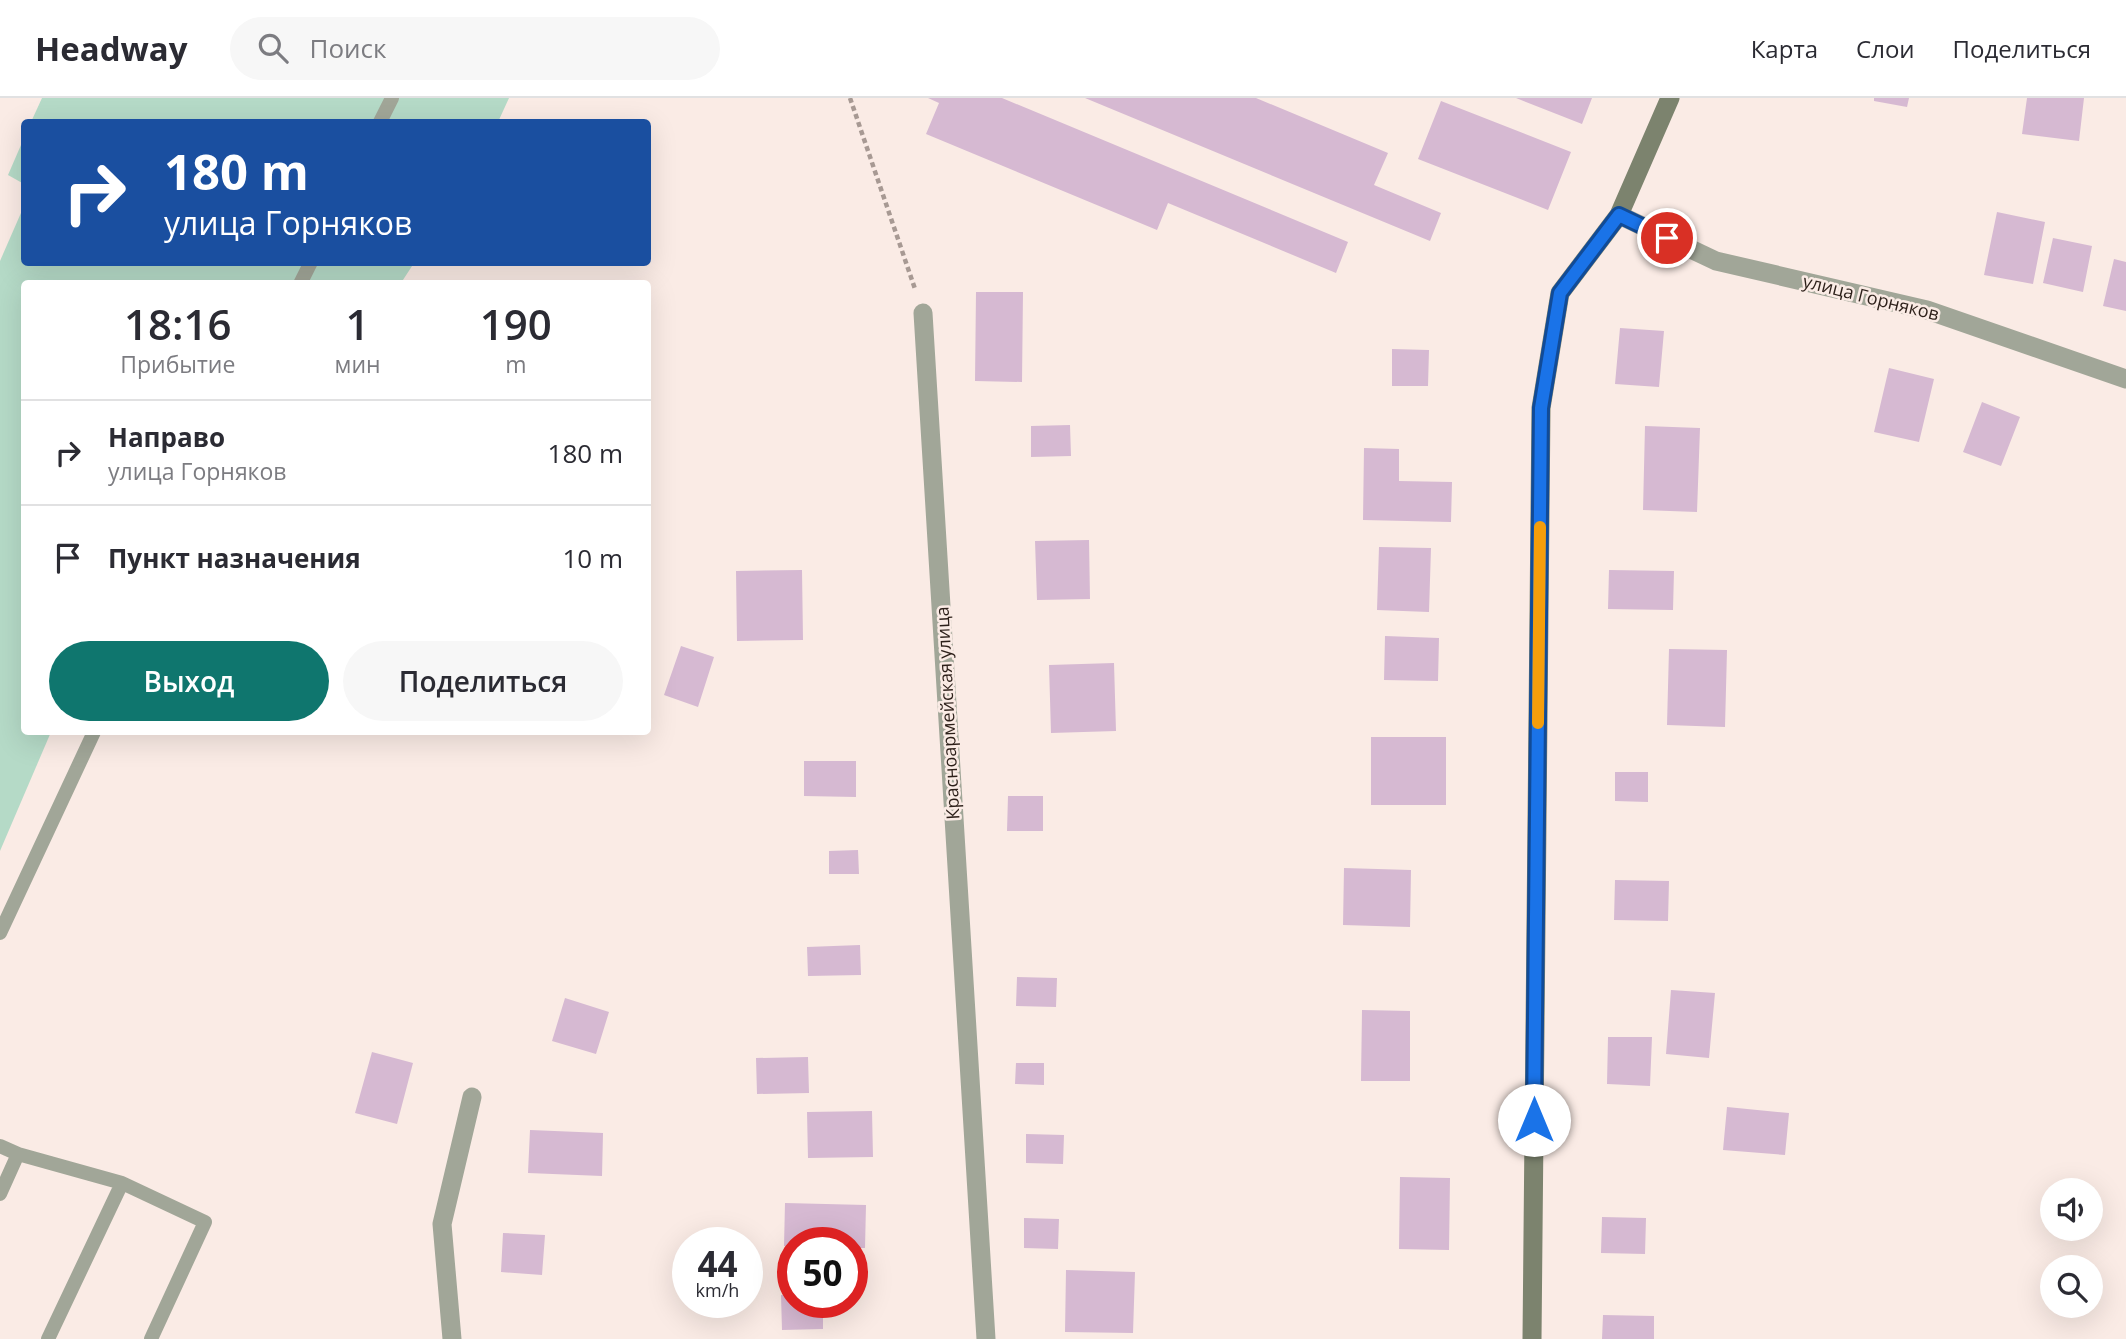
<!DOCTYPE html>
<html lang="ru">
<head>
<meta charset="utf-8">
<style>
  :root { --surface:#fff; --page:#f7f7f7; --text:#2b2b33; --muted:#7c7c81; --line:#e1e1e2; --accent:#0f766e }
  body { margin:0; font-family:"Open Sans",sans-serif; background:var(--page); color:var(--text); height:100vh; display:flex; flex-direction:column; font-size:26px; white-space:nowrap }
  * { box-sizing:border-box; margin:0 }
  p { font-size:23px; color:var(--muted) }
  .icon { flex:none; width:38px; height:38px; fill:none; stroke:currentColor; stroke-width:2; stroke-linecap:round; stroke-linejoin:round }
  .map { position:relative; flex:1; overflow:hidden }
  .drawer { position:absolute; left:21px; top:182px; width:630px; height:455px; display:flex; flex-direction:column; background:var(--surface); border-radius:7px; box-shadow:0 7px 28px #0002 }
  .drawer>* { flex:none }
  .guide { position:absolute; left:21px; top:21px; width:630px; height:147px; border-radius:7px; box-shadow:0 7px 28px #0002; background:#1a4fa0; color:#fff; overflow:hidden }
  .buttons { position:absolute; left:2040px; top:1080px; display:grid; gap:14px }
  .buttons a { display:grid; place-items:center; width:63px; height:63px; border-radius:50%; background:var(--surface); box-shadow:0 7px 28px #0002; font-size:35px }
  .speed { position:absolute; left:672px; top:1129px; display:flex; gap:14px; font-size:35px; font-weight:700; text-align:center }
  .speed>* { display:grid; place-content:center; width:91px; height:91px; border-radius:50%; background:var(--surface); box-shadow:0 7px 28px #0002; line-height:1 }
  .speed small { font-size:18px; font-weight:400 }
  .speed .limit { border:10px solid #d22; background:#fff; color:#111 }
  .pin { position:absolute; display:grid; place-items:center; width:60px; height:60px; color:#fff; margin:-30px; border:4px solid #fff; border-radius:50%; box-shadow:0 2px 7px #0007 }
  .me { position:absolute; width:77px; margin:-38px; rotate:0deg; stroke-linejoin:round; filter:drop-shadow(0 0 5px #0008) }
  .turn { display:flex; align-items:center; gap:24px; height:147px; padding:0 28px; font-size:32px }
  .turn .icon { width:91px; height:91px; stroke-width:2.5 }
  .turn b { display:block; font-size:49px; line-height:60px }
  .eta { display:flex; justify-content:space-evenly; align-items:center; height:119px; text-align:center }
  .eta b { font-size:42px; font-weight:600; line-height:49px }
  .cta { display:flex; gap:14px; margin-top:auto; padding:14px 28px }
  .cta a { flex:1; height:80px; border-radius:42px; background:var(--accent); color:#fff; font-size:28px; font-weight:600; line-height:80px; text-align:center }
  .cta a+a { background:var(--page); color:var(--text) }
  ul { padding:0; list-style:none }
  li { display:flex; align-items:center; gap:21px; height:105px; padding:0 28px; border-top:2px solid var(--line) }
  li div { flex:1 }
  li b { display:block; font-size:26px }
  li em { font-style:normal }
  header { display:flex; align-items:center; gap:42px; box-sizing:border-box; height:98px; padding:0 35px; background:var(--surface); border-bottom:2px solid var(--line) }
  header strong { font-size:33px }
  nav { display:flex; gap:38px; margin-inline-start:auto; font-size:24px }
  .search { width:490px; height:63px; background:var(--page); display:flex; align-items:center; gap:18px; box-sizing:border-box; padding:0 24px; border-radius:38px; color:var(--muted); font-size:26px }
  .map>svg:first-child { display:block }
</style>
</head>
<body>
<header>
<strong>Headway</strong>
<div class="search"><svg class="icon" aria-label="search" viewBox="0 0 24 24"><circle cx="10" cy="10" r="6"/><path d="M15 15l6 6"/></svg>Поиск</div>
<nav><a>Карта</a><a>Слои</a><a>Поделиться</a></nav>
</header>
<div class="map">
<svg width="2126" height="1241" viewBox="0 0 2126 1241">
  <rect width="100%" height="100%" fill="#faebe5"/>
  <path fill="#b5dac7" d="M 42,0 L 509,0 L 498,24 L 31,24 Z
    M 24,40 L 24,86 L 8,77 Z
    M 24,108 L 24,164 L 414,165 L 401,185 L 24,186 L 24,634 L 51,634 L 0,753 L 0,163 Z"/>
  <path fill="#d6b9d2" d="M 928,0 L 1002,0 L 1348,144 L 1336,175 L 1168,105 L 1157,132 L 926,36 L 939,5 Z
    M 1085,0 L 1256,0 L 1388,55 L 1374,87 L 1441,115 L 1430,143 Z
    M 1516,0 L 1592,0 L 1582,26 Z
    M 1874,0 L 1909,0 L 1907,9 L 1874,3 Z
    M 2027,0 L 2084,0 L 2079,43 L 2022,36 Z
    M 1441,3 L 1571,54 L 1548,112 L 1418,61 Z
    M 1997,114 L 2045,124 L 2033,186 L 1984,177 Z
    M 2053,140 L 2092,148 L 2083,194 L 2043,185 Z
    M 2114,161 L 2126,164 L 2126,213 L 2103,208 Z
    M 976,194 L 1023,194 L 1022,284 L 975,283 Z
    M 1620,230 L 1664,233 L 1659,289 L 1615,286 Z
    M 1392,251 L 1429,252 L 1428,288 L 1392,288 Z
    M 1889,270 L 1934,281 L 1919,344 L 1874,334 Z
    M 1982,304 L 2020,319 L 2001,368 L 1963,354 Z
    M 1070,327 L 1071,358 L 1031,359 L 1031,328 Z
    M 1645,328 L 1700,330 L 1697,414 L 1643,412 Z
    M 1364,350 L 1399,351 L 1399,383 L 1452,384 L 1451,424 L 1363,422 Z
    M 1089,442 L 1090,501 L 1037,502 L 1035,443 Z
    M 1379,449 L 1431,450 L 1429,514 L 1377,512 Z
    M 802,472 L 803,542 L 737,543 L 736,473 Z
    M 1609,472 L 1674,473 L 1673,512 L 1608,511 Z
    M 1385,538 L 1439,540 L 1438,583 L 1384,582 Z
    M 681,548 L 714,559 L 698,609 L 664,597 Z
    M 1669,551 L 1727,552 L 1725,629 L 1667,627 Z
    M 1114,565 L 1116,633 L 1051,635 L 1049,567 Z
    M 1371,639 L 1446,639 L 1446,707 L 1371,707 Z
    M 804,663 L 856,663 L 856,699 L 804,698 Z
    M 1615,674 L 1648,674 L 1648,704 L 1615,703 Z
    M 1008,698 L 1043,698 L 1043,733 L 1007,733 Z
    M 858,752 L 859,776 L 829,776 L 829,753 Z
    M 1344,770 L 1411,772 L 1410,829 L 1343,827 Z
    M 1615,782 L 1669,783 L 1668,823 L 1614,822 Z
    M 860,847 L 861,877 L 808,878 L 807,849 Z
    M 1017,879 L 1057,880 L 1056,909 L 1016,908 Z
    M 1671,892 L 1715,895 L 1709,960 L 1666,956 Z
    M 565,900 L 609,914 L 596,956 L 552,943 Z
    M 1362,912 L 1410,913 L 1410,983 L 1361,983 Z
    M 1608,939 L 1652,939 L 1650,988 L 1607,986 Z
    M 372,954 L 413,965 L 397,1026 L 355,1015 Z
    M 808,959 L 809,995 L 757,996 L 756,960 Z
    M 1016,965 L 1044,965 L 1044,987 L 1015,986 Z
    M 1727,1009 L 1789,1015 L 1785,1057 L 1723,1052 Z
    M 872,1013 L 873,1059 L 808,1060 L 807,1014 Z
    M 530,1032 L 603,1035 L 602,1078 L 528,1075 Z
    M 1026,1036 L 1064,1037 L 1063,1066 L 1026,1065 Z
    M 1400,1079 L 1450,1080 L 1449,1152 L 1399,1151 Z
    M 785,1105 L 866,1107 L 865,1150 L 852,1150 L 852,1144 L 793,1144 L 793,1148 L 784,1148 Z
    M 1602,1119 L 1646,1120 L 1645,1156 L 1601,1155 Z
    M 1024,1120 L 1059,1121 L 1058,1151 L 1024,1150 Z
    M 503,1135 L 545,1137 L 542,1177 L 501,1174 Z
    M 1066,1172 L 1135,1174 L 1133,1235 L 1065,1234 Z
    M 781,1197 L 793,1197 L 793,1204 L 823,1204 L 823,1231 L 782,1232 Z
    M 1603,1217 L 1654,1218 L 1654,1241 L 1602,1241 Z"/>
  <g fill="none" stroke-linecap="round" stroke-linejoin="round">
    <path stroke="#a79993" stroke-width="4.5" stroke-dasharray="5 3.5" stroke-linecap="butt" d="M 850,0 L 915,191"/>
    <path stroke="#a1a698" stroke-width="14" d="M 380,24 L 392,0
      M 300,186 L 311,164
      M 0,835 L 94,634
      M 0,1048 L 18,1056 L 122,1085 L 205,1124 L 151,1241
      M 0,1096 L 18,1056
      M 48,1241 L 122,1085"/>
    <path stroke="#a1a698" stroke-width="19" d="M 1619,117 L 1716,163 L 1927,212 L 2126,281
      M 923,215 L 986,1241
      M 452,1241 L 442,1126 L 472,999"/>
    <path stroke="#7c836e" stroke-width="19" d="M 1532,1241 L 1541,310 L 1560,195 L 1619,117 L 1670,0"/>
  </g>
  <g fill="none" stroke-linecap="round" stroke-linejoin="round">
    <defs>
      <path id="route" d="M 1534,1022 L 1541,310 L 1560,195 L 1619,117 L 1667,140"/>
    </defs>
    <use href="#route" stroke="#114b97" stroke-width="18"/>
    <use href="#route" stroke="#1a73e8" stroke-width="12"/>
    <path stroke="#f59e0b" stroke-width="12" d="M 1538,625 L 1540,429"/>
  </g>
  <g text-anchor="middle" stroke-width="5" stroke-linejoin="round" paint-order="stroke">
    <g font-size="18" fill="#2c1f19" stroke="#faebe5">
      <text transform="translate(1871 200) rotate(14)" y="6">улица Горняков</text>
      <text transform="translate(948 615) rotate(-93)" y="6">Красноармейская улица</text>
    </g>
  </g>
</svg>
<div class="buttons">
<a><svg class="icon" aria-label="sound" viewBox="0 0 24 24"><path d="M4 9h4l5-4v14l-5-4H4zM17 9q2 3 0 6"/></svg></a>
<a><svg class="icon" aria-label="search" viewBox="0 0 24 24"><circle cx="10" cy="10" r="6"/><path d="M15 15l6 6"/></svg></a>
</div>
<div class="speed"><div>44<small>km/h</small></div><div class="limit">50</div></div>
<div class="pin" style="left:1667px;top:140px;background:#d93025"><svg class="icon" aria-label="arrive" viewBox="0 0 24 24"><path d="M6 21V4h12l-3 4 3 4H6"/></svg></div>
<svg class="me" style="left:1534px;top:1022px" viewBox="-20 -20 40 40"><circle r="19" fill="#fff"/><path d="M0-13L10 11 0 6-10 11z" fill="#1a73e8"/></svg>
<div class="guide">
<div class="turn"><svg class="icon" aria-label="right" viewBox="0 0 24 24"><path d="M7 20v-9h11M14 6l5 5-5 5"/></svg><div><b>180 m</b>улица Горняков</div></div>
</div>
<section class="drawer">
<div class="eta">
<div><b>18:16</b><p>Прибытие</p></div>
<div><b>1</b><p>мин</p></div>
<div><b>190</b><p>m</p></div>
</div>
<ul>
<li><svg class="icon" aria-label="right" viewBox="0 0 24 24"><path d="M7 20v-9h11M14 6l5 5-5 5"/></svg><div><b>Направо</b><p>улица Горняков</p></div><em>180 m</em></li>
<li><svg class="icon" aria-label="arrive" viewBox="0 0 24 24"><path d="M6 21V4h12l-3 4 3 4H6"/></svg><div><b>Пункт назначения</b></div><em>10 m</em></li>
</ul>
<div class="cta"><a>Выход</a><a>Поделиться</a></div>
</section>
</div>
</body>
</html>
